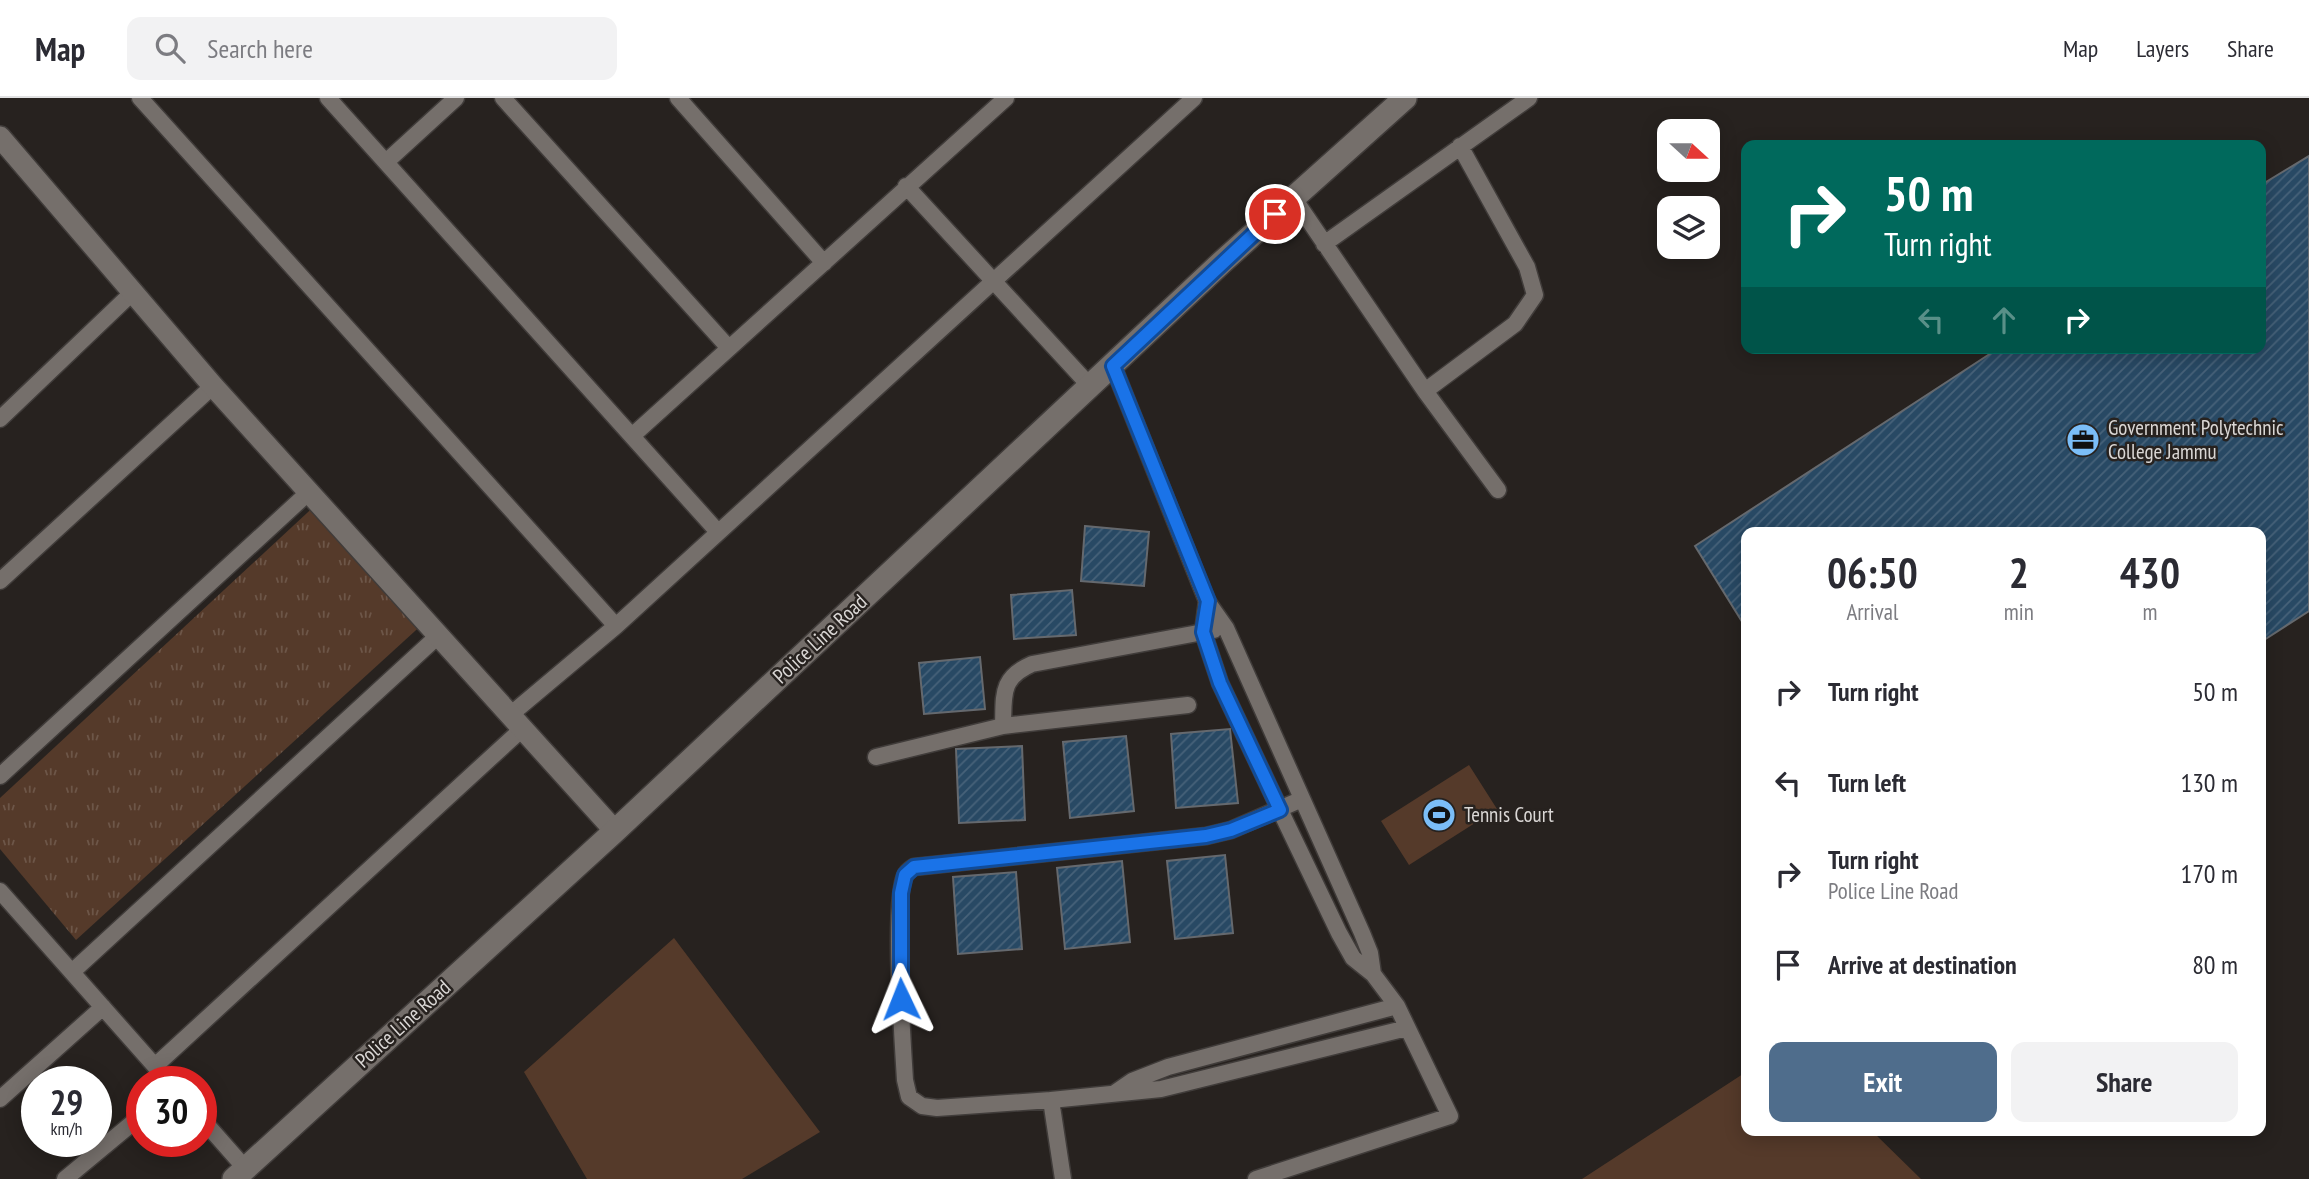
<!DOCTYPE html>
<html lang="en">
<head>
<meta charset="utf-8">
<style>
  :root { --surface:#fff; --page:#f2f2f3; --text:#2b2b33; --muted:#7c7c81; --line:#e1e1e2; --accent:#4f6d8c }
  body { margin:0; font-family:"PT Sans Narrow",sans-serif; background:var(--page); color:var(--text); height:100vh; display:flex; flex-direction:column; font-size:26px; white-space:nowrap }
  * { box-sizing:border-box; margin:0 }
  p { font-size:23px; color:var(--muted) }
  .icon { flex:none; width:38px; height:38px; fill:none; stroke:currentColor; stroke-width:2; stroke-linecap:round; stroke-linejoin:round }
  .map { position:relative; flex:1; overflow:hidden }
  .drawer { position:absolute; left:1741px; top:429px; width:525px; height:609px; display:flex; flex-direction:column; background:var(--surface); border-radius:14px; box-shadow:0 4px 18px #0003 }
  .drawer>* { flex:none }
  .banner { position:absolute; left:1741px; top:42px; width:525px; height:214px; border-radius:14px; box-shadow:0 4px 18px #0003; background:#00695c; color:#fff; overflow:hidden }
  .needle { width:46px; rotate:111deg }
  .buttons { position:absolute; left:1657px; top:21px; display:grid; gap:14px }
  .buttons a { display:grid; place-items:center; width:63px; height:63px; border-radius:14px; background:var(--surface); box-shadow:0 4px 18px #0003; font-size:35px }
  .speed { position:absolute; left:21px; top:968px; display:flex; gap:14px; font-size:35px; font-weight:700; text-align:center }
  .speed>* { display:grid; place-content:center; width:91px; height:91px; border-radius:50%; background:var(--surface); box-shadow:0 4px 18px #0003; line-height:1 }
  .speed small { font-size:18px; font-weight:400 }
  .speed .limit { border:10px solid #d22; background:#fff; color:#111 }
  .pin { position:absolute; display:grid; place-items:center; width:60px; height:60px; color:#fff; margin:-30px; border:4px solid #fff; border-radius:50%; box-shadow:0 2px 7px #0007 }
  .me { position:absolute; width:77px; margin:-38px; rotate:358deg; stroke-linejoin:round; filter:drop-shadow(0 0 5px #0008) }
  .turn { display:flex; align-items:center; gap:24px; height:147px; padding:0 28px; font-size:32px }
  .turn .icon { width:91px; height:91px; stroke-width:2.5 }
  .turn b { display:block; font-size:49px; line-height:60px }
  .lanes { display:flex; align-items:center; height:66px; padding:0 28px; background:#0003; justify-content:center; gap:35px; direction:ltr }
  .lanes .off { opacity:.35 }
  .eta { display:flex; justify-content:space-evenly; align-items:center; height:119px; text-align:center }
  .eta b { font-size:42px; font-weight:700; line-height:49px }
  .cta { display:flex; gap:14px; margin-top:auto; padding:14px 28px }
  .cta a { flex:1; height:80px; border-radius:14px; background:var(--accent); color:#fff; font-size:28px; font-weight:700; line-height:80px; text-align:center }
  .cta a+a { background:var(--page); color:var(--text) }
  ul { padding:0; list-style:none }
  li { display:flex; align-items:center; gap:21px; height:91px; padding:0 28px }
  li div { flex:1 }
  li b { display:block; font-size:26px }
  li em { font-style:normal }
  header { display:flex; align-items:center; gap:42px; box-sizing:border-box; height:98px; padding:0 35px; background:var(--surface); border-bottom:2px solid var(--line) }
  header strong { font-size:33px }
  nav { display:flex; gap:38px; margin-inline-start:auto; font-size:24px }
  .search { width:490px; height:63px; background:var(--page); display:flex; align-items:center; gap:18px; box-sizing:border-box; padding:0 24px; border-radius:14px; color:var(--muted); font-size:26px }
  .map>svg:first-child { display:block }
</style>
</head>
<body>
<header>
<strong>Map</strong>
<div class="search"><svg class="icon" aria-label="search" viewBox="0 0 24 24"><circle cx="10" cy="10" r="6"/><path d="M15 15l6 6"/></svg>Search here</div>
<nav><a>Map</a><a>Layers</a><a>Share</a></nav>
</header>
<div class="map">
<svg width="2309" height="1081" viewBox="0 0 2309 1081">
  <defs>
    <pattern id="grass-tufts" width="24" height="20" patternUnits="userSpaceOnUse" patternTransform="scale(1.75)"><rect width="24" height="20" fill="#553a2a"/><path d="M3 7l-1-3M5 7V3M7 7l1-3M15 17l-1-3M17 17v-4M19 17l1-3" fill="none" stroke="#6d5648"/></pattern>
    <pattern id="building-hatch" width="6" height="6" patternUnits="userSpaceOnUse" patternTransform="scale(1.75)"><rect width="6" height="6" fill="#284964"/><path d="M-1 1l2-2M0 6l6-6M5 7l2-2" fill="none" stroke="#476279"/></pattern>
  </defs>
  <rect width="100%" height="100%" fill="#27221f"/>
  <path fill="url(#grass-tufts)" d="M 321,402 L 426,523 L 76,842 L 0,751 L 0,700 Z"/>
  <path fill="#553a2a" d="M 1469,667 L 1497,711 L 1409,767 L 1381,723 Z
    M 674,840 L 820,1034 L 742,1081 L 587,1081 L 524,974 Z
    M 1746,974 L 1746,1032 L 1872,1033 L 1921,1081 L 1582,1081 Z"/>
  <path fill="url(#building-hatch)" stroke="#65696e" stroke-width="2" d="M 2309,58 L 2309,513 L 2261,544 L 2261,434 L 1746,434 L 1746,530 L 1695,448 L 1999,250 L 2261,250 L 2261,87 Z
    M 1085,428 L 1149,434 L 1144,488 L 1081,483 Z
    M 1072,492 L 1076,537 L 1014,541 L 1011,497 Z
    M 980,559 L 985,611 L 924,616 L 919,565 Z
    M 1230,631 L 1238,705 L 1176,710 L 1171,636 Z
    M 1126,638 L 1134,713 L 1070,720 L 1063,644 Z
    M 1022,648 L 1025,722 L 959,725 L 956,651 Z
    M 1225,757 L 1233,835 L 1175,841 L 1167,763 Z
    M 1122,763 L 1130,844 L 1065,851 L 1057,770 Z
    M 1016,774 L 1022,851 L 958,856 L 953,779 Z"/>
  <g fill="none" stroke-linecap="round" stroke-linejoin="round">
    <defs>
      <path id="minor" d="M 140,0 L 616,528
        M 328,0 L 718,434
        M 503,0 L 728,249
        M 678,0 L 824,165
        M 386,64 L 456,0
        M 906,88 L 1090,288
        M 1293,99 L 1425,293 L 1498,392
        M 1324,146 L 1529,0
        M 1113,268 L 1207,503 L 1226,530 L 1362,835 L 1370,855 L 1373,876
        M 1425,293 L 1515,226 L 1535,197 L 1527,169 L 1460,48
        M 0,321 L 133,194
        M 632,338 L 1006,0
        M 0,483 L 213,288
        M 1207,503 L 1203,534 L 1220,585 L 1280,712 L 1339,835 L 1353,860 L 1373,876 L 1397,908 L 1450,1018 L 1256,1081
        M 510,617 L 616,528 L 1194,0
        M 1003,628 C 1004,597 1000,580 1032,566 L 1214,532
        M 876,659 L 1003,628 L 1188,607
        M 0,678 L 309,394
        M 0,793 L 169,984
        M 72,874 L 439,537
        M 155,968 L 522,631
        M 1116,994 L 1132,983 L 1168,969 L 1397,908
        M 0,1001 L 103,909
        M 1051,1002 L 937,1010 L 922,1008 L 909,999 L 905,982 C 903,948 892,798 906,776 C 908,773 911,771 914,769 L 1206,738 L 1231,732 L 1300,702
        M 201,1020 L 245,1070
        M 65,1081 L 142,1017
        M 1063,1081 L 1051,1002 L 1161,991 L 1407,930"/>
      <path id="tertiary" d="M 0,39 L 213,288 L 615,733"/>
      <path id="secondary" d="M 234,1081 L 615,733 L 1221,165 L 1405,0"/>
    </defs>
    <use href="#minor" stroke="#403c3a" stroke-width="19"/>
    <use href="#tertiary" stroke="#403c3a" stroke-width="24"/>
    <use href="#secondary" stroke="#403c3a" stroke-width="26"/>
    <use href="#minor" stroke="#756f6b" stroke-width="16"/>
    <use href="#tertiary" stroke="#756f6b" stroke-width="21"/>
    <use href="#secondary" stroke="#756f6b" stroke-width="23"/>
  </g>
  <g fill="none" stroke-linecap="round" stroke-linejoin="round">
    <defs>
      <path id="route" d="M 901,901 L 901,795 L 905,777 L 914,769 L 1206,738 L 1231,732 L 1280,712 L 1220,585 L 1203,534 L 1208,503 L 1113,268 L 1275,116"/>
    </defs>
    <use href="#route" stroke="#114b97" stroke-width="18"/>
    <use href="#route" stroke="#1a73e8" stroke-width="12"/>
  </g>
  <defs>
    <symbol id="office-disc" viewBox="-11 -11 22 22"><circle r="9.5" fill="#7bbef8" stroke="#27221f"/><path d="M-6-3h4V-5.5h4V-3h4V5H-6ZM-1-4.5V-3h2v-1.5ZM-6 0V1H6V0Z" fill="#111"/></symbol>
    <symbol id="stadium-disc" viewBox="-11 -11 22 22"><circle r="9.5" fill="#7bbef8" stroke="#27221f"/><path d="M0-5a6.5 5 0 1 0 0 10a6.5 5 0 1 0 0-10ZM-3.5-1.8h7v3.6h-7Z" fill="#111"/></symbol>
  </defs>
  <g fill-rule="evenodd">
    <use href="#office-disc" x="2064" y="323" width="38" height="38"/>
    <use href="#stadium-disc" x="1420" y="698" width="38" height="38"/>
  </g>
  <g text-anchor="middle" stroke-width="5" stroke-linejoin="round" paint-order="stroke">
    <g font-size="21" fill="#dad7d5" stroke="#27221f" text-anchor="start">
      <text x="2108" y="337">Government Polytechnic<tspan x="2108" dy="24">College Jammu</tspan></text>
      <text x="1464" y="724">Tennis Court</text>
    </g>
    <g font-size="21" fill="#dad7d5" stroke="#27221f">
      <text transform="translate(820 541) rotate(-43)" y="7">Police Line Road</text>
      <text transform="translate(403 926) rotate(-42)" y="7">Police Line Road</text>
    </g>
  </g>
</svg>
<div class="buttons">
<a><svg class="needle" viewBox="-14 -14 28 28"><path d="M0-13l5 13h-10z" fill="#e53935"/><path d="M0 13l5-13h-10z" fill="#7c7c81"/></svg></a>
<a><svg class="icon" aria-label="layers" viewBox="0 0 24 24"><path d="M12 4l9 5-9 5-9-5zM3 14l9 5 9-5"/></svg></a>
</div>
<div class="speed"><div>29<small>km/h</small></div><div class="limit">30</div></div>
<div class="pin" style="left:1275px;top:116px;background:#d93025"><svg class="icon" aria-label="arrive" viewBox="0 0 24 24"><path d="M6 21V4h12l-3 4 3 4H6"/></svg></div>
<svg class="me" style="left:901px;top:901px" viewBox="-20 -20 40 40"><path d="M0-17L14 15 0 8-14 15z" fill="#1a73e8" stroke="#fff" stroke-width="4"/></svg>
<div class="banner">
<div class="turn"><svg class="icon" aria-label="right" viewBox="0 0 24 24"><path d="M7 20v-9h11M14 6l5 5-5 5"/></svg><div><b>50 m</b>Turn right</div></div>
<div class="lanes"><svg class="icon off" aria-label="left" viewBox="0 0 24 24"><path d="M17 20v-9H6M10 6l-5 5 5 5"/></svg><svg class="icon off" aria-label="ahead" viewBox="0 0 24 24"><path d="M12 20V5M6 11l6-6 6 6"/></svg><svg class="icon" aria-label="right" viewBox="0 0 24 24"><path d="M7 20v-9h11M14 6l5 5-5 5"/></svg></div>
</div>
<section class="drawer">
<div class="eta">
<div><b>06:50</b><p>Arrival</p></div>
<div><b>2</b><p>min</p></div>
<div><b>430</b><p>m</p></div>
</div>
<ul>
<li><svg class="icon" aria-label="right" viewBox="0 0 24 24"><path d="M7 20v-9h11M14 6l5 5-5 5"/></svg><div><b>Turn right</b></div><em>50 m</em></li>
<li><svg class="icon" aria-label="left" viewBox="0 0 24 24"><path d="M17 20v-9H6M10 6l-5 5 5 5"/></svg><div><b>Turn left</b></div><em>130 m</em></li>
<li><svg class="icon" aria-label="right" viewBox="0 0 24 24"><path d="M7 20v-9h11M14 6l5 5-5 5"/></svg><div><b>Turn right</b><p>Police Line Road</p></div><em>170 m</em></li>
<li><svg class="icon" aria-label="arrive" viewBox="0 0 24 24"><path d="M6 21V4h12l-3 4 3 4H6"/></svg><div><b>Arrive at destination</b></div><em>80 m</em></li>
</ul>
<div class="cta"><a>Exit</a><a>Share</a></div>
</section>
</div>
</body>
</html>
